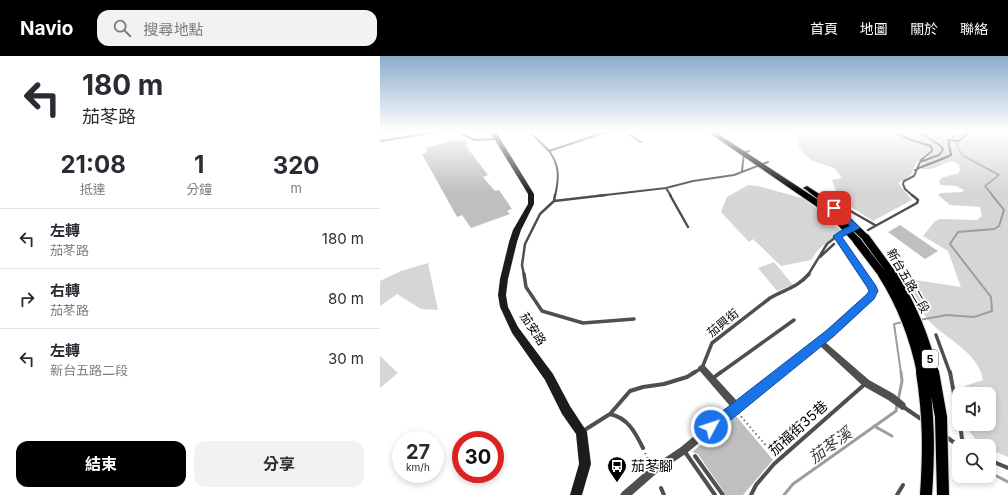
<!DOCTYPE html>
<html lang="zh-TW">
<head>
<meta charset="utf-8">
<style>
  :root { --surface:#fff; --page:#f2f2f3; --text:#2b2b33; --muted:#7c7c81; --line:#e1e1e2; --accent:#000 }
  body { margin:0; font-family:Inter,"Noto Sans TC",sans-serif; background:var(--page); color:var(--text); height:100vh; display:flex; flex-direction:column; font-size:15px; white-space:nowrap }
  * { box-sizing:border-box; margin:0 }
  p { font-size:13px; color:var(--muted) }
  .icon { flex:none; width:22px; height:22px; fill:none; stroke:currentColor; stroke-width:2; stroke-linecap:round; stroke-linejoin:round }
  .map { position:relative; flex:1; overflow:hidden }
  .side { display:flex; flex-direction:column; background:var(--surface); width:380px }
  .side>* { flex:none }
  .banner { background:#fff; color:var(--text); overflow:hidden }
  .buttons { position:absolute; left:572px; top:331px; display:grid; gap:8px }
  .buttons a { display:grid; place-items:center; width:44px; height:44px; border-radius:8px; background:var(--surface); box-shadow:0 2px 6px #0003; font-size:20px }
  .speed { position:absolute; left:12px; top:375px; display:flex; gap:8px; font-size:20px; font-weight:700; text-align:center }
  .speed>* { display:grid; place-content:center; width:52px; height:52px; border-radius:50%; background:var(--surface); box-shadow:0 2px 6px #0003; line-height:1 }
  .speed small { font-size:10px; font-weight:400 }
  .speed .limit { border:6px solid #d22; background:#fff; color:#111 }
  .pin { position:absolute; display:grid; place-items:center; width:34px; height:34px; color:#fff; margin:-17px; border-radius:8px; box-shadow:0 2px 6px #0006 }
  .me { position:absolute; width:44px; margin:-22px; rotate:50deg; stroke-linejoin:round; filter:drop-shadow(0 0 3px #0008) }
  .turn { display:flex; align-items:center; gap:14px; height:84px; padding:0 16px; font-size:18px }
  .turn .icon { width:52px; height:52px; stroke-width:2.5 }
  .turn b { display:block; font-size:28px; line-height:34px }
  .eta { display:flex; justify-content:space-evenly; align-items:center; height:68px; text-align:center }
  .eta b { font-size:24px; font-weight:700; line-height:28px }
  .cta { display:flex; gap:8px; margin-top:auto; padding:8px 16px }
  .cta a { flex:1; height:46px; border-radius:12px; background:var(--accent); color:#fff; font-size:16px; font-weight:700; line-height:46px; text-align:center }
  .cta a+a { background:var(--page); color:var(--text) }
  ul { padding:0; list-style:none }
  li { display:flex; align-items:center; gap:12px; height:60px; padding:0 16px; border-top:1px solid var(--line) }
  li div { flex:1 }
  li b { display:block; font-size:15px }
  li em { font-style:normal }
  header { display:flex; align-items:center; gap:24px; box-sizing:border-box; height:56px; padding:0 20px; background:var(--accent); color:#fff }
  header strong { font-size:19px }
  nav { display:flex; gap:22px; margin-inline-start:auto; font-size:14px }
  .search { width:280px; height:36px; background:var(--page); display:flex; align-items:center; gap:10px; box-sizing:border-box; padding:0 14px; border-radius:12px; color:var(--muted); font-size:15px }
  main { display:flex; flex:1; min-height:0 }
  .map>svg:first-child { display:block }
</style>
</head>
<body>
<header>
<strong>Navio</strong>
<div class="search"><svg class="icon" aria-label="search" viewBox="0 0 24 24"><circle cx="10" cy="10" r="6"/><path d="M15 15l6 6"/></svg>搜尋地點</div>
<nav><a>首頁</a><a>地圖</a><a>關於</a><a>聯絡</a></nav>
</header>
<main>
<section class="side">
<div class="banner">
<div class="turn"><svg class="icon" aria-label="left" viewBox="0 0 24 24"><path d="M17 20v-9H6M10 6l-5 5 5 5"/></svg><div><b>180 m</b>茄苳路</div></div>
</div>
<div class="eta">
<div><b>21:08</b><p>抵達</p></div>
<div><b>1</b><p>分鐘</p></div>
<div><b>320</b><p>m</p></div>
</div>
<ul>
<li><svg class="icon" aria-label="left" viewBox="0 0 24 24"><path d="M17 20v-9H6M10 6l-5 5 5 5"/></svg><div><b>左轉</b><p>茄苳路</p></div><em>180 m</em></li>
<li><svg class="icon" aria-label="right" viewBox="0 0 24 24"><path d="M7 20v-9h11M14 6l5 5-5 5"/></svg><div><b>右轉</b><p>茄苳路</p></div><em>80 m</em></li>
<li><svg class="icon" aria-label="left" viewBox="0 0 24 24"><path d="M17 20v-9H6M10 6l-5 5 5 5"/></svg><div><b>左轉</b><p>新台五路二段</p></div><em>30 m</em></li>
</ul>
<div class="cta"><a>結束</a><a>分享</a></div>
</section>
<div class="map">
<svg width="628" height="439" viewBox="0 0 628 439">
  <rect width="100%" height="100%" fill="#fff"/>
  <path fill="#d6d6d6" d="M 417,76 L 628,76 L 628,401 L 609,393 L 609,390 L 599,388 L 590,376 L 587,368 L 609,368 L 609,338 L 580,338 L 585,330 L 603,324 C 599,298 570,285 552,268 C 543,259 535,243 528,232 L 529,223 L 581,231 L 568,195 L 543,180 L 555,165 L 560,163 L 597,164 L 602,160 L 600,151 L 570,149 L 558,139 L 561,137 L 582,136 L 584,134 L 576,130 L 561,129 L 559,126 L 561,122 L 579,117 L 580,113 L 579,109 L 573,105 C 562,107 554,115 542,113 L 540,110 L 548,101 L 546,98 L 536,107 L 531,119 L 518,127 L 532,144 L 493,165 L 459,143 L 452,124 L 462,122 L 454,112 L 433,105 L 422,96 L 418,89 L 420,80 Z
    M 368,129 L 378,130 L 425,143 L 461,175 L 438,194 L 431,204 L 401,210 L 373,183 L 369,186 L 341,156 L 347,141 Z
    M 394,206 L 413,229 L 397,235 L 378,212 Z
    M 48,207 L 58,254 L 41,253 L 17,238 L 0,250 L 0,225 L 21,215 Z
    M 0,300 L 18,317 L 0,332 Z"/>
  <g fill="none" stroke-linecap="round" stroke-linejoin="round">
    <path stroke="#9d9d9d" stroke-width="1.5" d="M 574,83 L 573,80 L 576,76
      M 576,87 L 582,99 L 619,119 L 605,130 L 613,140"/>
    <path stroke="#9d9d9d" stroke-width="2" d="M 539,264 L 567,259 L 594,261 L 612,255 L 611,241 L 570,188 L 578,176 L 614,173 L 619,170 L 624,154 L 612,139
      M 521,317 L 514,268 L 523,266"/>
    <path stroke="#9d9d9d" stroke-width="3" d="M 518,345 L 522,325 L 521,316
      M 494,370 L 512,380
      M 609,416 L 628,426
      M 589,424 L 594,420
      M 404,439 L 413,428 L 516,355 L 517,349"/>
  </g>
  <path fill="#bfbfbf" d="M 77,83 L 79,85 L 85,84 L 88,88 L 85,89 L 108,119 L 103,121 L 115,135 L 119,134 L 132,153 L 127,155 L 130,158 L 91,172 L 82,159 L 77,161 L 42,98 L 48,96 L 46,92 Z
    M 520,169 L 558,195 L 545,203 L 508,176 Z
    M 356,360 L 393,404 L 363,439 L 346,439 L 318,398 L 312,396 Z"/>
  <g fill="none" stroke-linecap="round" stroke-linejoin="round">
    <defs>
      <path id="primary" d="M 328,76 L 335,76 L 446,149 L 463,164 L 480,183 L 481,185 L 480,187 L 474,187 L 457,168 L 440,153 Z
        M 427,130 L 458,150 L 489,180 L 490,182 L 489,184 L 483,184 L 452,154 L 425,133 L 423,132 Z"/>
    </defs>
    <use href="#primary" stroke="#dbdbdb" stroke-width="2"/>
    <path stroke="#717171" stroke-width="2" stroke-dasharray="1.5 3" stroke-linecap="butt" d="M 358,357 L 395,400
      M 265,397 L 271,408"/>
    <path stroke="#4f4f4f" stroke-width="2" d="M 77,76 L 95,84 L 117,83
      M 150,76 L 169,95
      M 245,76 L 261,86
      M 515,76 L 528,83 L 551,90 L 552,95 L 541,104 L 534,120 L 524,125 L 523,128 L 525,133 L 533,140
      M 539,76 L 561,90 L 563,94 L 559,99 L 540,106
      M 0,85 L 58,76
      M 535,114 C 547,108 559,105 571,99 L 568,84 L 579,85 L 589,76
      M 362,115 L 364,97 L 369,95
      M 286,132 L 291,140
      M 175,140 C 179,123 180,109 169,95 L 226,76
      M 217,140 L 286,132 L 313,125 L 354,119 L 388,106"/>
    <path stroke="#4f4f4f" stroke-width="2.5" d="M 290,139 L 308,171
      M 174,145 L 175,139
      M 455,152 L 458,148 L 495,169
      M 488,174 L 537,147 L 538,144 L 532,139
      M 440,201 L 454,188
      M 144,219 L 142,209 L 145,188 L 160,158 L 174,145 L 226,139
      M 428,219 L 447,188 L 457,180"/>
    <path stroke="#4f4f4f" stroke-width="3.5" d="M 144,218 L 146,231 L 162,255 L 203,267 L 254,263
      M 556,279 L 570,317
      M 313,317 L 322,312 L 332,287 L 390,242 C 405,233 417,232 429,218
      M 340,317 L 414,264"/>
    <path stroke="#4f4f4f" stroke-width="4" d="M 570,316 L 579,365
      M 332,323 L 341,316
      M 522,350 L 544,365
      M 230,358 C 248,362 255,376 263,392
      M 580,368 L 583,390
      M 203,375 L 230,358 L 250,335 L 263,331 L 284,328 L 307,321 L 315,316
      M 565,380 L 579,390
      M 305,396 L 335,439
      M 315,400 L 343,439
      M 609,404 L 628,412
      M 281,432 L 284,439
      M 371,439 L 376,429 L 394,408 L 485,328
      M 517,439 L 523,429"/>
    <path fill="#4f4f4f" fill-rule="evenodd" d="M 471,171 L 474,173 L 473,174 L 460,181 L 493,228 L 496,235 L 493,243 L 445,286 L 489,324 L 514,338 L 525,347 L 526,350 L 525,353 L 522,354 L 508,344 L 483,330 L 440,290 L 359,353 L 307,397 L 277,417 L 252,439 L 240,439 L 242,436 L 271,411 L 301,391 L 350,350 L 319,314 L 318,312 L 319,310 L 322,309 L 325,310 L 357,345 L 436,285 L 437,283 L 439,282 L 449,275 L 488,240 L 490,235 L 488,231 L 454,180 L 455,179 Z"/>
    <path fill="#1c1c1c" fill-rule="evenodd" d="M 110,76 L 116,76 L 154,138 L 154,148 L 141,174 L 137,186 L 128,223 L 126,239 L 128,251 L 138,271 L 173,318 L 190,350 L 207,376 L 211,408 L 202,439 L 190,439 L 199,408 L 196,378 L 182,358 L 165,324 L 132,277 L 120,251 L 118,239 L 120,223 L 129,186 L 133,174 L 148,148 L 148,138 Z"/>
    <use href="#primary" fill="#000" fill-rule="evenodd"/>
    <defs>
      <path id="primary-bridge-far2" d="M 486,182 L 513,219
        M 477,185 L 503,219"/>
      <path id="primary-bridge-far1" d="M 503,218 C 522,248 535,282 542,317
        M 512,218 C 531,249 545,282 553,317"/>
      <path id="primary-bridge" d="M 542,316 C 549,360 549,395 546,439
        M 553,316 L 561,361 L 563,439"/>
    </defs>
    <use href="#primary-bridge-far2" stroke="#dbdbdb" stroke-width="10" stroke-linecap="butt"/>
    <use href="#primary-bridge-far1" stroke="#dbdbdb" stroke-width="12" stroke-linecap="butt"/>
    <use href="#primary-bridge" stroke="#dbdbdb" stroke-width="14" stroke-linecap="butt"/>
    <use href="#primary-bridge-far2" stroke="#000" stroke-width="8"/>
    <use href="#primary-bridge-far1" stroke="#000" stroke-width="10"/>
    <use href="#primary-bridge" stroke="#000" stroke-width="12"/>
  </g>
  <linearGradient id="sky" x2="0" y2="1"><stop stop-color="#8aabca"/><stop offset="0.55" stop-color="#fff"/><stop offset="1" stop-color="#fff" stop-opacity="0"/></linearGradient>
  <rect width="628" height="137" fill="url(#sky)"/>
  <path fill="#1a73e8" stroke="#114b97" d="M 452,150 L 457,150 L 480,172 L 462,181 L 496,230 L 498,235 L 494,243 L 454,280 L 336,376 L 331,377 L 327,376 L 325,371 L 327,367 L 447,274 L 487,238 L 489,235 L 487,231 L 453,180 L 465,172 L 470,170 L 452,154 Z"/>
  <defs>
    <symbol id="bus-pin" viewBox="-11 -11 22 30"><path d="M0 17L-7.5 6A9.5 9.5 0 1 1 7.5 6Z" fill="#000" stroke="#fff"/><path d="M-5-6H5V4H4V6H2V4H-2V6H-4V4H-5ZM-3.5-4V0h7V-4ZM-3.5 1.2v1.5H-2V1.2ZM2 1.2v1.5H3.5V1.2Z" fill="#fff"/></symbol>
  </defs>
  <g fill-rule="evenodd">
    <use href="#bus-pin" x="226" y="399" width="22" height="30"/>
  </g>
  <g text-anchor="middle" stroke-width="3.5" stroke-linejoin="round" paint-order="stroke">
    <rect fill="#fff" stroke="#4c4c4c" stroke-width="1" x="542" y="294" width="16" height="18" rx="3"/>
    <g font-size="11" font-weight="bold" fill="#000">
      <text x="550" y="307">5</text>
    </g>
    <g font-size="12" fill="#000" stroke="#fff">
      <text transform="translate(528 225) rotate(60)" y="4">新台五路二段</text>
      <text transform="translate(343 267) rotate(-39)" y="4">茄興街</text>
      <text transform="translate(153 273) rotate(57)" y="4">茄安路</text>
    </g>
    <g font-size="14" fill="#000" stroke="#fff">
      <text transform="translate(418 372) rotate(-42)" y="5">茄福街35巷</text>
    </g>
    <g font-size="14" fill="#000" stroke="#fff" text-anchor="start">
      <text x="251" y="415">茄苳腳</text>
    </g>
    <g font-size="16" font-style="italic" fill="#3e3e3e" stroke="#fff">
      <text transform="translate(450 389) rotate(-36)" y="6">茄苳溪</text>
    </g>
  </g>
</svg>
<div class="buttons">
<a><svg class="icon" aria-label="sound" viewBox="0 0 24 24"><path d="M4 9h4l5-4v14l-5-4H4zM17 9q2 3 0 6"/></svg></a>
<a><svg class="icon" aria-label="search" viewBox="0 0 24 24"><circle cx="10" cy="10" r="6"/><path d="M15 15l6 6"/></svg></a>
</div>
<div class="speed"><div>27<small>km/h</small></div><div class="limit">30</div></div>
<div class="pin" style="left:454px;top:152px;background:#d93025"><svg class="icon" aria-label="arrive" viewBox="0 0 24 24"><path d="M6 21V4h12l-3 4 3 4H6"/></svg></div>
<svg class="me" style="left:331px;top:371px" viewBox="-20 -20 40 40"><circle r="17" fill="#1a73e8" stroke="#fff" stroke-width="3"/><path d="M0-11L8 9 0 5-8 9z" fill="#fff"/></svg>
</div>
</main>
</body>
</html>
